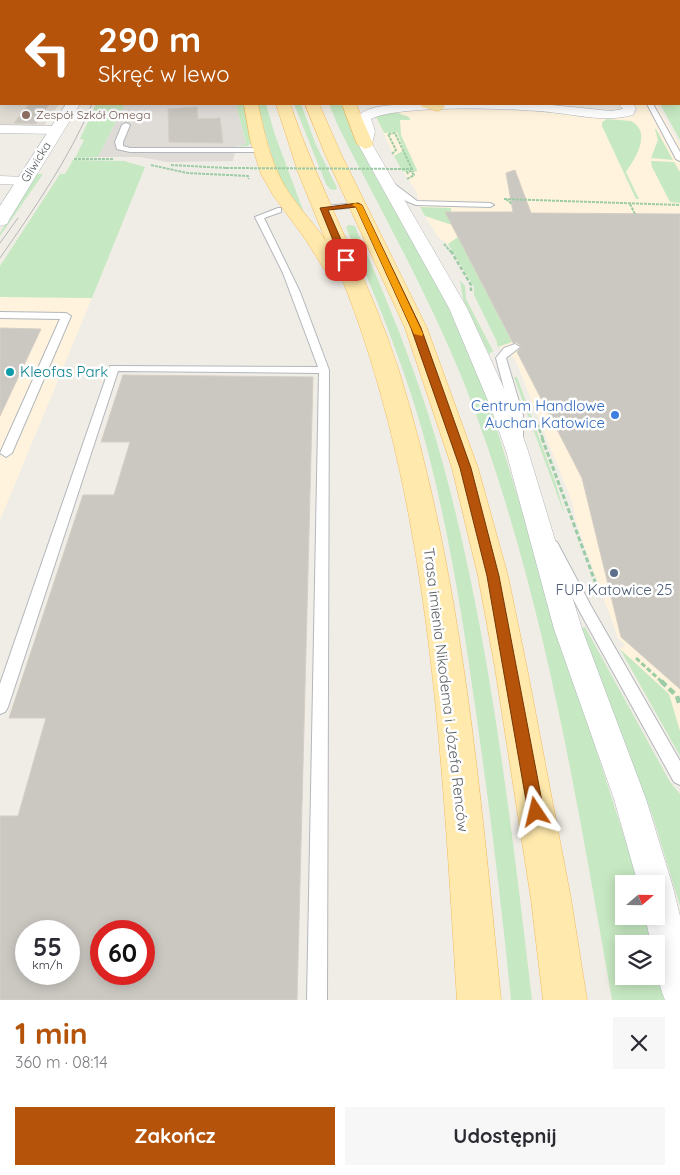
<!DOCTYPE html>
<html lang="pl">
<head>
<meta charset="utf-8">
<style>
  :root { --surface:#fff; --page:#f7f7f7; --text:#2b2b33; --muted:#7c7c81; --accent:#b45309 }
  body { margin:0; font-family:Quicksand,sans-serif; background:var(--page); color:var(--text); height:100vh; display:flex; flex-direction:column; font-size:19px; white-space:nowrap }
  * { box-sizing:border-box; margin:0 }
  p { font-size:16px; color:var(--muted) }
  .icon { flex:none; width:28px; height:28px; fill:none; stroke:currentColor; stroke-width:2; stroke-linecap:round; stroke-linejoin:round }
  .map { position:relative; height:1000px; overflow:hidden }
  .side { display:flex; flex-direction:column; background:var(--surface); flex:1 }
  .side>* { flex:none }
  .hud { position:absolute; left:0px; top:0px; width:680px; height:105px; box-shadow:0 2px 12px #0003; background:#b45309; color:#fff; overflow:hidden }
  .needle { width:32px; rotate:70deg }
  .controls { position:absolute; left:615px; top:875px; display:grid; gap:10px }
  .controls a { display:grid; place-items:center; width:50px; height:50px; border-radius:0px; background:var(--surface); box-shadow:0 2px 12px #0003; font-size:25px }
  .speed { position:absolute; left:15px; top:920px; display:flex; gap:10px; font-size:25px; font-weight:700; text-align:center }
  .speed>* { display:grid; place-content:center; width:65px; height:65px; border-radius:50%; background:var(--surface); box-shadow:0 2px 12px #0003; line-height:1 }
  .speed small { font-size:12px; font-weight:400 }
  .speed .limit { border:8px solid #d22; background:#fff; color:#111 }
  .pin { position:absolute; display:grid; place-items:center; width:42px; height:42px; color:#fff; margin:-21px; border-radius:10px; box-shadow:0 2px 8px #0006 }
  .me { position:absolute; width:55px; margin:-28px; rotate:350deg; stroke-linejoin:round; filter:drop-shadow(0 0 4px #0008) }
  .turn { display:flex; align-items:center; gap:18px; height:105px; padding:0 15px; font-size:22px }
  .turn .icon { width:65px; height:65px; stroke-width:2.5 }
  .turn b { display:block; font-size:35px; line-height:42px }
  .round { display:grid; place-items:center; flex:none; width:52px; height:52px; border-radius:0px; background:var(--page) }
  .overview { display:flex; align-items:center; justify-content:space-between; height:85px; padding:0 15px }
  h1 { font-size:30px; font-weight:800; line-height:38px; color:var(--accent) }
  .action { display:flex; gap:10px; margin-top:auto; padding:10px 15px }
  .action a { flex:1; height:58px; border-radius:0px; background:var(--accent); color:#fff; font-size:20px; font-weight:800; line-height:58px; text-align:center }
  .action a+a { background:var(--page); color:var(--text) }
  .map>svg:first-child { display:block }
</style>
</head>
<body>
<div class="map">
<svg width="680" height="1000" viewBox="0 0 680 1000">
  <rect width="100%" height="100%" fill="#f0ede6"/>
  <path fill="#fff3dd" d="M 632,104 L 656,104 L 680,146 L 680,756 L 620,649 L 625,645 L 618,638 L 576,522 L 572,502 L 515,359 L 497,345 L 497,342 L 474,295 L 474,287 L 448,244 L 438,237 L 425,216 L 420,207 L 417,193 L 394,156 L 374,113 L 405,109 L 567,111 L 607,119 L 634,115 L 638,111 Z
    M 0,297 L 92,298 L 0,520 Z"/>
  <path fill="#dfdcd8" d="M 125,104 L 236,104 L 246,145 L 236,146 L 233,161 L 167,162 L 140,157 L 98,157 Z"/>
  <path fill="#e0dcd4" d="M 0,87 L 1,104 L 59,104 L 43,127 L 0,127 Z"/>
  <path fill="#c6e8c2" d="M 354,0 L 582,0 L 582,1 L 353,1 Z
    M 679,78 L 680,80 L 680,140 L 660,104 L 679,104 Z
    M 96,104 L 125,104 L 98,157 L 75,158 L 84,140 L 80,139 Z
    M 236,104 L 244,104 L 252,142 L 248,146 L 236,147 L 246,144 Z
    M 257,104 L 266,104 L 275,135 L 304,213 L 278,177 Z
    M 294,104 L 301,104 L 316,145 L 337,188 L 335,190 L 330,189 L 326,184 Z
    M 329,104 L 342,104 L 368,163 L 450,309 L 487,397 L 582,706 L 631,858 L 638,884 L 624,884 L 624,916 L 646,916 L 652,944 L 624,944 L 624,976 L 656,976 L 656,965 L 664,1000 L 612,1000 C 576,794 542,584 466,388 C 430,297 382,213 338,126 Z
    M 395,112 L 409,117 L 410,120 L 400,120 L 401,135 L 417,170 L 416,172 L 411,170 L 403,172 L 394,156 L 404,150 L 397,132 L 384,133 L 374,113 Z
    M 607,119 L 631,121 C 652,132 636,158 626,172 L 639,199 L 636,199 L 602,126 L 602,122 Z
    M 655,129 L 656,129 L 673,160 L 651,158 L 658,140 Z
    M 73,160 L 124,161 L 145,167 L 92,298 L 0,297 L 0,266 L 60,174 L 65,174 Z
    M 651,161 L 674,162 L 680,172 L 680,203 L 670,202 L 652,167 Z
    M 36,174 L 43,174 L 0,236 L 0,233 Z
    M 420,207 L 451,208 L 451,212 L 446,212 L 452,225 L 425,216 Z
    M 349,225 L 355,226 L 356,229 C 390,306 421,383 443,464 C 490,636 511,823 532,1000 L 511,1000 C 502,909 491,818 478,727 C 465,633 451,540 427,448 C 407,372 377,300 346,227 Z
    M 458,237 L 512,342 L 498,347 L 497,345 L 497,342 L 474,295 L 474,287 L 448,244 Z
    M 460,280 L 465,286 L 466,299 L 493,351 L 489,354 L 463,299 Z
    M 514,377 L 517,377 L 556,484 L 565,516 Z
    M 585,627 L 670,782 L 680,794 L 680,906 L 653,817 L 583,633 L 582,628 Z
    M 620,649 L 669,694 L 680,731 L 680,756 Z"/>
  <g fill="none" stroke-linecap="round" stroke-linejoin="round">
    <path fill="#a7e2ff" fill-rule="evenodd" d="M 615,0 L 633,0 L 634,1 L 616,1 Z"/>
  </g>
  <path fill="#cbc8c2" stroke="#d5cec4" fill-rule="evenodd" d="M 29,104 L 49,104 L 36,124 L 14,123 Z
    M 197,107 L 198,119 L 220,118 L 223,143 L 169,142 L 168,109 Z
    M 515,170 L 531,213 L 680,214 L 680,689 L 621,637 L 582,478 L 517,352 L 522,347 L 516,342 L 513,343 L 445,212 L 513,212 L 506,173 Z
    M 0,328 L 41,329 L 0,416 Z
    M 123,375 L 313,377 L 297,1000 L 0,1000 L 0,816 L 18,816 L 46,718 L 9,718 L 83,495 L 114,495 L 130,442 L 101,442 ZM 26,931 L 69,931 L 69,974 L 26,974 ZM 101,931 L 144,931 L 144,974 L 101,974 Z"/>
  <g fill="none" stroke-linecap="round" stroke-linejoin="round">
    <defs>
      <path id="service" d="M 647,104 L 653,104 L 680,152 L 680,161 L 676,159 Z
        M 126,123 L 130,125 L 123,142 L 123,146 L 130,148 L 261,148 L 265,150 L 261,152 L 130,152 L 117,149 L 115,142 L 122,125 Z
        M 382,179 L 388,179 L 417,201 L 490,203 L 494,205 L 490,207 L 416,205 L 406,201 L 382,183 Z
        M 358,203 L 362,205 L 361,207 L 324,210 L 320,208 L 324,206 Z
        M 278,208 L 281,208 L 281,212 L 264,218 L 300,292 L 329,370 L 327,1000 L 307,1000 L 319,373 L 118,371 L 8,707 L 5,712 L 0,714 L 0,684 L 110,366 L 318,367 L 283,273 L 255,217 Z
        M 0,312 L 66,313 L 71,316 L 12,453 L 6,457 L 0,453 L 60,319 L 0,318 Z
        M 515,344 L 520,347 L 506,358 L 523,415 L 523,436 L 517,440 L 511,436 L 511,415 L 496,358 L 504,348 Z
        M 552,540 L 557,542 L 591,606 L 680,761 L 680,785 L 674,782 L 581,614 L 545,545 L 547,542 Z"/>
      <path id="minor" d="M 582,0 L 592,0 L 593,1 L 583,1 Z
        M 0,12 L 1,12 L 1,18 L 0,18 Z
        M 0,44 L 1,44 L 1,50 L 0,50 Z
        M 0,81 L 1,81 L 1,89 L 0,89 Z
        M 412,104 L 542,104 L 611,111 L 623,109 L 619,104 L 633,104 L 636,108 L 633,115 C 607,122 583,116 557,113 C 521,108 400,104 371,119 L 375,131 L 372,144 L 467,308 L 513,408 L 528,451 L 582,629 L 646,799 L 672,884 L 680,916 L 680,1000 L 665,1000 C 657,981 656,964 656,944 L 651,944 L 645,916 L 656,916 L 656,884 L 638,884 L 614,799 L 554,629 L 506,451 L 491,408 L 449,308 L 358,144 L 361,131 L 357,117 C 369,104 396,105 412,104 Z
        M 0,125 L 57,126 L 64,130 L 57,134 L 0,133 Z
        M 0,176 L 25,177 L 32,181 L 25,185 L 0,184 Z"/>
      <path id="tertiary" d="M 131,0 L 143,0 L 143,1 L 131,1 Z
        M 66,104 L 80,104 L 9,220 L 7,224 L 0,226 L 0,206 Z"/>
      <path id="primary" d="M 244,104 L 258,104 C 264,132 270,160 284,185 C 296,205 313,222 326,241 L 298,172 L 276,104 L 290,104 C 321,195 370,280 399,371 C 462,574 480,789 501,1000 L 457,1000 C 442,759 431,494 338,269 L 331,271 L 324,269 L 306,240 L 273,195 L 261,174 L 250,139 Z
        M 305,104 L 319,104 L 341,154 L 427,328 L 478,468 L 508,576 L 527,668 L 571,899 L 587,1000 L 543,1000 L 531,899 L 495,668 L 478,576 L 452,468 L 405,328 L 325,154 Z
        M 342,104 L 356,104 L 373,144 L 371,147 L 365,149 L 357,144 Z
        M 420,104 L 443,104 L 445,107 L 438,111 L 422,107 Z"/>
    </defs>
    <use href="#service" stroke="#b3b7bb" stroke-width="2"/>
    <use href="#minor" stroke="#b3b7bb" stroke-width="1"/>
    <use href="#tertiary" stroke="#b3b7bb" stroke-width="1"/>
    <use href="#primary" stroke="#f5ba5b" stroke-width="1"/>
    <path stroke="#9ccca5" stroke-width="2" stroke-dasharray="3 1" stroke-linecap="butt" d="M 392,154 L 396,150 L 388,134 L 395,133 L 412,169
      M 74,159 L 113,159
      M 151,165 L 187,173 L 248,176 L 249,179
      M 171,165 L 226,168
      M 408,174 L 407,172 L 411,171
      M 407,179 L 414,175 L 411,171
      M 504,199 L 680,205
      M 506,199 L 512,204
      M 630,204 L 635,214
      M 444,244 L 452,253"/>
    <path stroke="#9ccca5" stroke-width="2.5" stroke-dasharray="4 2" stroke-linecap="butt" d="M 451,251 L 471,285 L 471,291
      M 535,418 L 543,439"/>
    <path stroke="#9ccca5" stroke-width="3" stroke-dasharray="5 2.5" stroke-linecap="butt" d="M 542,438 L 600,595
      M 636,658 L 663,683"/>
    <path stroke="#9ccca5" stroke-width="4.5" stroke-dasharray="7 4" stroke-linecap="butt" d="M 661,681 L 677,696 L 680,706"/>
    <use href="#service" fill="#fff" fill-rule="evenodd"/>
    <use href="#minor" fill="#fff" fill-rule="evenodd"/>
    <use href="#tertiary" fill="#fff" fill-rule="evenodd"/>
    <use href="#primary" fill="#ffe9ac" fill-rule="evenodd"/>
    <path stroke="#b5b6b7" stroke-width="1" d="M 0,243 L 18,218
      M 0,258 C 34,209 69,159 92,104"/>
    <path stroke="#9ccca5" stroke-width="2" stroke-dasharray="3 1" stroke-linecap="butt" d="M 226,168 L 412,169 L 413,172"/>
  </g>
  <path fill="#b45309" stroke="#753606" d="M 358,203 L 362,205 L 421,328 L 471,468 L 499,576 L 544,812 L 542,818 L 536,820 L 531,818 L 528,812 L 487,576 L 460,468 L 411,328 L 356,207 L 328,210 L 350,260 L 346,263 L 341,260 L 320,208 Z"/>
  <path fill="#f59e0b" d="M 355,203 L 362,205 L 423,334 L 422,336 L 414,334 L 356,207 L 352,205 Z"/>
  <circle fill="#8d6e63" stroke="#fff" stroke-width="2" cx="26" cy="115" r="5"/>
  <circle fill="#0f9aa8" stroke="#fff" stroke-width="2" cx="10" cy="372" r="5"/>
  <circle fill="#3f7fe0" stroke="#fff" stroke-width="2" cx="615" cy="415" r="5"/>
  <circle fill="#5c6f8a" stroke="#fff" stroke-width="2" cx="614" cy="573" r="5"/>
  <g text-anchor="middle" stroke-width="5" stroke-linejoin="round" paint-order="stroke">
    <g font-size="12" fill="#785e54" stroke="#fff" text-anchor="start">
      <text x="36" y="119">Zespół Szkół Omega</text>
    </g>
    <g font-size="12" fill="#5e6367" stroke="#fff">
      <text transform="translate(36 162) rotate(-58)" y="4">Gliwicka</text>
    </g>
    <g font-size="15" fill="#0d838f" stroke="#fff" text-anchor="start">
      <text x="20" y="377">Kleofas Park</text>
    </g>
    <g font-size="15" fill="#366cbe" stroke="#fff" text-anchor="end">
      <text x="605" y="411">Centrum Handlowe<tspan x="605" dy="17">Auchan Katowice</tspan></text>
    </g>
    <g font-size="15" fill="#4e5e75" stroke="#fff">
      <text x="614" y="595">FUP Katowice 25</text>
    </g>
    <g font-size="15" fill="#5e6367" stroke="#fff">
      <text transform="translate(446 690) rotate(83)" y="5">Trasa imienia Nikodema i Józefa Renców</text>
    </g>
  </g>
</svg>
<div class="controls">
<a><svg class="needle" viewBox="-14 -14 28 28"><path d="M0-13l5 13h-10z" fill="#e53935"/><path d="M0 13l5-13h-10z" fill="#7c7c81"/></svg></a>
<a><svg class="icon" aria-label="layers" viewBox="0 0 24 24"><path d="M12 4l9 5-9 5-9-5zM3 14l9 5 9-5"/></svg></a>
</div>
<div class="speed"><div>55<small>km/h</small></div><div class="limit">60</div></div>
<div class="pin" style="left:346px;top:260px;background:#d93025"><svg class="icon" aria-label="arrive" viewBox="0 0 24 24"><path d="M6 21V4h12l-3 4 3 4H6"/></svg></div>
<svg class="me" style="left:536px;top:812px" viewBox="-20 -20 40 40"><path d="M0-17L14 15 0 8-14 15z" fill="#b45309" stroke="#fff" stroke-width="4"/></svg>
<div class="hud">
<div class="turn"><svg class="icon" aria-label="left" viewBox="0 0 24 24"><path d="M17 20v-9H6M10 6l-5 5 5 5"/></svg><div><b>290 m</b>Skręć w lewo</div></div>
</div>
</div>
<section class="side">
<div class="overview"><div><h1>1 min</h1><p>360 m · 08:14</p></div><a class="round"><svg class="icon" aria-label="close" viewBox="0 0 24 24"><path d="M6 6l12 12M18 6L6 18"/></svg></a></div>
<div class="action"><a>Zakończ</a><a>Udostępnij</a></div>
</section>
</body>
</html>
